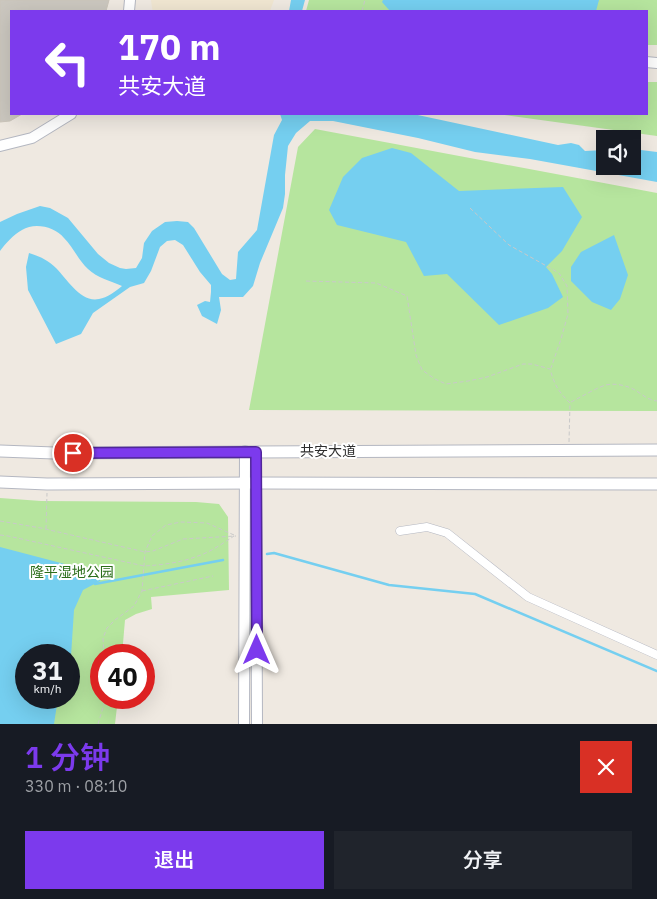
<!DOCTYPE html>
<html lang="zh">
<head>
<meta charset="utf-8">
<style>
  :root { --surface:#171b24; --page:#20242c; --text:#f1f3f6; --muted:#9ea1a6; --accent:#7c3aed }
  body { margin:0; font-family:"IBM Plex Sans","Noto Sans SC",sans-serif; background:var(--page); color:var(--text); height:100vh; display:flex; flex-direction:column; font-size:19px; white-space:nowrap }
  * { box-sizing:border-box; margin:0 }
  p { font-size:16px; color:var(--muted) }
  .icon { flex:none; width:28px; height:28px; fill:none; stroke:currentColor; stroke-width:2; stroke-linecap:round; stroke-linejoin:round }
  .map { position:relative; height:724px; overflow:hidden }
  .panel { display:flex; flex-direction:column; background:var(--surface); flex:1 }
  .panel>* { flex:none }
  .guide { position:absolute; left:10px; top:10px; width:638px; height:105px; border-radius:0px; box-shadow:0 5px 20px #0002; background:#7c3aed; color:#fff; overflow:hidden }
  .tools { position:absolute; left:596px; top:130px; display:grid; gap:10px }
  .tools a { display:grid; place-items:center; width:45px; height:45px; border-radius:0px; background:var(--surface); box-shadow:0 5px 20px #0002; font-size:25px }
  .speed { position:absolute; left:15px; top:644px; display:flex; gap:10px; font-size:25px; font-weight:700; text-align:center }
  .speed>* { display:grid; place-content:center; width:65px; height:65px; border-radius:50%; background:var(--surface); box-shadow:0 5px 20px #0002; line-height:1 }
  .speed small { font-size:12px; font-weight:400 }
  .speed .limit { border:8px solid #d22; background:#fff; color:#111 }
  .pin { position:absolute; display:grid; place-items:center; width:42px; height:42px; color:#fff; margin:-21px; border:2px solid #fff; border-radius:50%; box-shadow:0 1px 5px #0007 }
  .me { position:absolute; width:55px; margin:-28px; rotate:0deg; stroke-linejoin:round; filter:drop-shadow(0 0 4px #0008) }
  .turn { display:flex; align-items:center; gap:18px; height:105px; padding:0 25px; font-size:22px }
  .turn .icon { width:65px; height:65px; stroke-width:2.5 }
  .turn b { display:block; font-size:35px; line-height:42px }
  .round { display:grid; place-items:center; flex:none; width:52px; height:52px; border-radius:0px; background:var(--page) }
  .overview { display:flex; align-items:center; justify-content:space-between; height:85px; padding:0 25px }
  h1 { font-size:30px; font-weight:600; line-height:38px; color:var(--accent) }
  .primary-button { display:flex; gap:10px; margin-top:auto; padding:10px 25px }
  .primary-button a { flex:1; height:58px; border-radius:0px; background:var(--accent); color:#fff; font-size:20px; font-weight:600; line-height:58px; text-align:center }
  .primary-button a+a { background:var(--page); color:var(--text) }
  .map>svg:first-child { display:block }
</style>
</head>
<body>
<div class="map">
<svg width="657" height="724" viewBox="0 0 657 724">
  <rect width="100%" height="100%" fill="#efe9e1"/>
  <path fill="#f0e6d1" d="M 151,0 L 274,0 L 270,11 L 153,11 L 152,8 Z"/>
  <path fill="#b6e59e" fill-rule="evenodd" d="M 309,0 L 657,0 L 657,45 L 646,45 L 646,11 L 306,11 Z
    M 646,82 L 657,82 L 657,136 L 497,114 L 646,114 Z
    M 315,129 L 657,193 L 657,411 L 249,410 L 298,147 Z
    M 0,498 L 41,501 L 196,502 L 219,504 L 228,517 L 229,590 L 151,597 L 152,609 L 136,614 L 125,620 L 122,655 L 101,655 L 101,698 L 118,698 L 115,724 L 0,724 ZM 26,655 L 69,655 L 69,698 L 26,698 Z"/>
  <path fill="#75cff0" d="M 291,0 L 305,0 L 302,11 L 289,11 Z
    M 383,0 L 599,0 L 596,11 L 390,11 L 382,2 Z
    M 280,114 L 413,114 L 558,145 L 571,143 L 579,145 L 585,151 L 605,150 L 605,166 L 632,166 L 633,149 L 657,152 L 657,182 L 530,159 L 475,152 L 418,138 L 333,121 L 310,121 L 296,133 L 288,146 L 285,175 L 285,194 L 283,208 L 260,263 L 253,286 L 243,297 L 219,297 L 221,310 L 217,324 L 202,316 L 197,305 L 205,301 L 210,302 L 211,292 L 211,285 L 200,272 L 183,245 L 175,240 L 167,241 L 160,247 L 151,271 L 144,283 L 130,287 L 93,313 L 81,334 L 56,344 L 28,290 L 26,267 L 29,253 C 39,256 48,260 56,268 C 67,279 81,303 99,299 C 107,298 116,291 122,286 C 111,281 97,278 88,269 C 79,261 73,247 64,238 C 55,227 35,222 22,230 C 13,235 6,243 0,251 L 0,222 L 17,214 L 40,206 L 50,208 L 68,218 L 98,254 L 109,263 L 120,268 L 126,269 L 136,268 L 142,258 L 144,243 L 152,231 L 165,222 L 177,221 L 188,222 L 194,228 L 222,274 L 230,280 L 236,279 L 238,252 L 257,230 L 274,135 L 282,120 Z
    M 392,148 L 411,153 L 459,191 L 563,187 L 582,217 L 562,251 L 546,267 L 552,274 L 563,297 L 548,308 L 499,325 L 447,274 L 424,276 L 406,242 L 337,225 L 329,210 L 343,177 L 362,158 Z
    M 614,235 L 628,275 L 620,299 L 611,310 L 592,302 L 571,281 L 571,267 L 581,252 Z
    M 0,547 L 80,568 L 103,572 L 100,581 L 83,590 L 74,610 L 71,656 L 69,662 L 69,655 L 26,655 L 26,698 L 58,698 L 54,724 L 0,724 Z"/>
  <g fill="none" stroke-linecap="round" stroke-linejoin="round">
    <path stroke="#75cff0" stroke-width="2.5" d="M 267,554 L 274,553 L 389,585 L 475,594 L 657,671
      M 95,584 L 223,560"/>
  </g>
  <path fill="#cbc7bf" stroke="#cbc5ba" d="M 0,0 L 109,0 L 106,11 L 11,11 L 11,114 L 22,114 L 10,121 L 0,122 Z"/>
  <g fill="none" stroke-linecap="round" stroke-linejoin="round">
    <defs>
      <path id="minor" d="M 400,531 L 427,527 L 447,533 L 528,597 L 657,655"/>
      <path id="tertiary" d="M 129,11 L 130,0
        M 646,62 L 657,63
        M 0,146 L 32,138 L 71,114
        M 256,452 L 257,724
        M 244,724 L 245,451"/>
      <path id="secondary" d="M 0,451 L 54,453 L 657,450
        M 0,482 L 47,484 L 257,483 L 657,484"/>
    </defs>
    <use href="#minor" stroke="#b4b7c1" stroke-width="9"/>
    <use href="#tertiary" stroke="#b4b7c1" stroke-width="12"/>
    <use href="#secondary" stroke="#b4b7c1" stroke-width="13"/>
    <path stroke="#c9c9c9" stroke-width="1" stroke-dasharray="4 2.5" stroke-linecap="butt" d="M 362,11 L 365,0
      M 470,208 L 509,245 L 559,273 L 567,286 L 568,314 L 561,339 L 551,368
      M 306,281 L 376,283 L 407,296 L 416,355 L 422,370 L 435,379 L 446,384 L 468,381 L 487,377 L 523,364 L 532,364 L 550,369 C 555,386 558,391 570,403 L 569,442
      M 571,402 C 579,398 598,387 606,385 C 614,383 625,385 633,389 C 641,393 647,400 657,401
      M 0,521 L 41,528 L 145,552 L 153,551 L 183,539 L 236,536
      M 46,529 L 47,493
      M 0,535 L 8,536 L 144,566 C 160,565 179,563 195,557 C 209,553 222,544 234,536
      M 142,591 L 213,576
      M 104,655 L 103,638 L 107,628 L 115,620 L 134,606 L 142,591 L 145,552 L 152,536 L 166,525 L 181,522 L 207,523 L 234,535
      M 98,724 L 106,698"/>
    <use href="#minor" stroke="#fff" stroke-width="8"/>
    <use href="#tertiary" stroke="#fff" stroke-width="10"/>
    <use href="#secondary" stroke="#fff" stroke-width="11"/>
  </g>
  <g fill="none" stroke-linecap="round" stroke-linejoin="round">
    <defs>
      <path id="route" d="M 73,453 L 256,452 L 257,650"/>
    </defs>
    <use href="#route" stroke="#51269a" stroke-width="12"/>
    <use href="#route" stroke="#7c3aed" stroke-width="9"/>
  </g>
  <g text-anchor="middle" stroke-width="4" stroke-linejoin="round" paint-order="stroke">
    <g font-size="14" fill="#2e2e2e" stroke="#fff">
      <text x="328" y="456">共安大道</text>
    </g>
    <g font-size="14" fill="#2c6e1b" stroke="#fff">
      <text x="72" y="577">隆平湿地公园</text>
    </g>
  </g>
</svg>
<div class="tools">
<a><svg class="icon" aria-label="sound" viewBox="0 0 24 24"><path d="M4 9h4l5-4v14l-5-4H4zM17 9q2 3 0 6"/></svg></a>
</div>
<div class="speed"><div>31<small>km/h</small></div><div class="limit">40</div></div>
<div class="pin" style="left:73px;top:453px;background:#d93025"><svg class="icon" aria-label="arrive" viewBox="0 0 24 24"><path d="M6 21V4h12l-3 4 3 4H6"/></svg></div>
<svg class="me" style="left:257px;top:650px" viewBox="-20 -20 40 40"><path d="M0-17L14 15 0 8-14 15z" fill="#7c3aed" stroke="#fff" stroke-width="4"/></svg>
<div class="guide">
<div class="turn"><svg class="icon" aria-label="left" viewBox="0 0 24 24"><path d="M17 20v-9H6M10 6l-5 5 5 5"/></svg><div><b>170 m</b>共安大道</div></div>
</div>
</div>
<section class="panel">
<div class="overview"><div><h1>1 分钟</h1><p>330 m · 08:10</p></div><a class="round" style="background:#d93025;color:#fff"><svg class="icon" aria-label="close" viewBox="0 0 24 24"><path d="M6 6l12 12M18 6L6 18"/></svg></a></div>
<div class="primary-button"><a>退出</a><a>分享</a></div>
</section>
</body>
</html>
